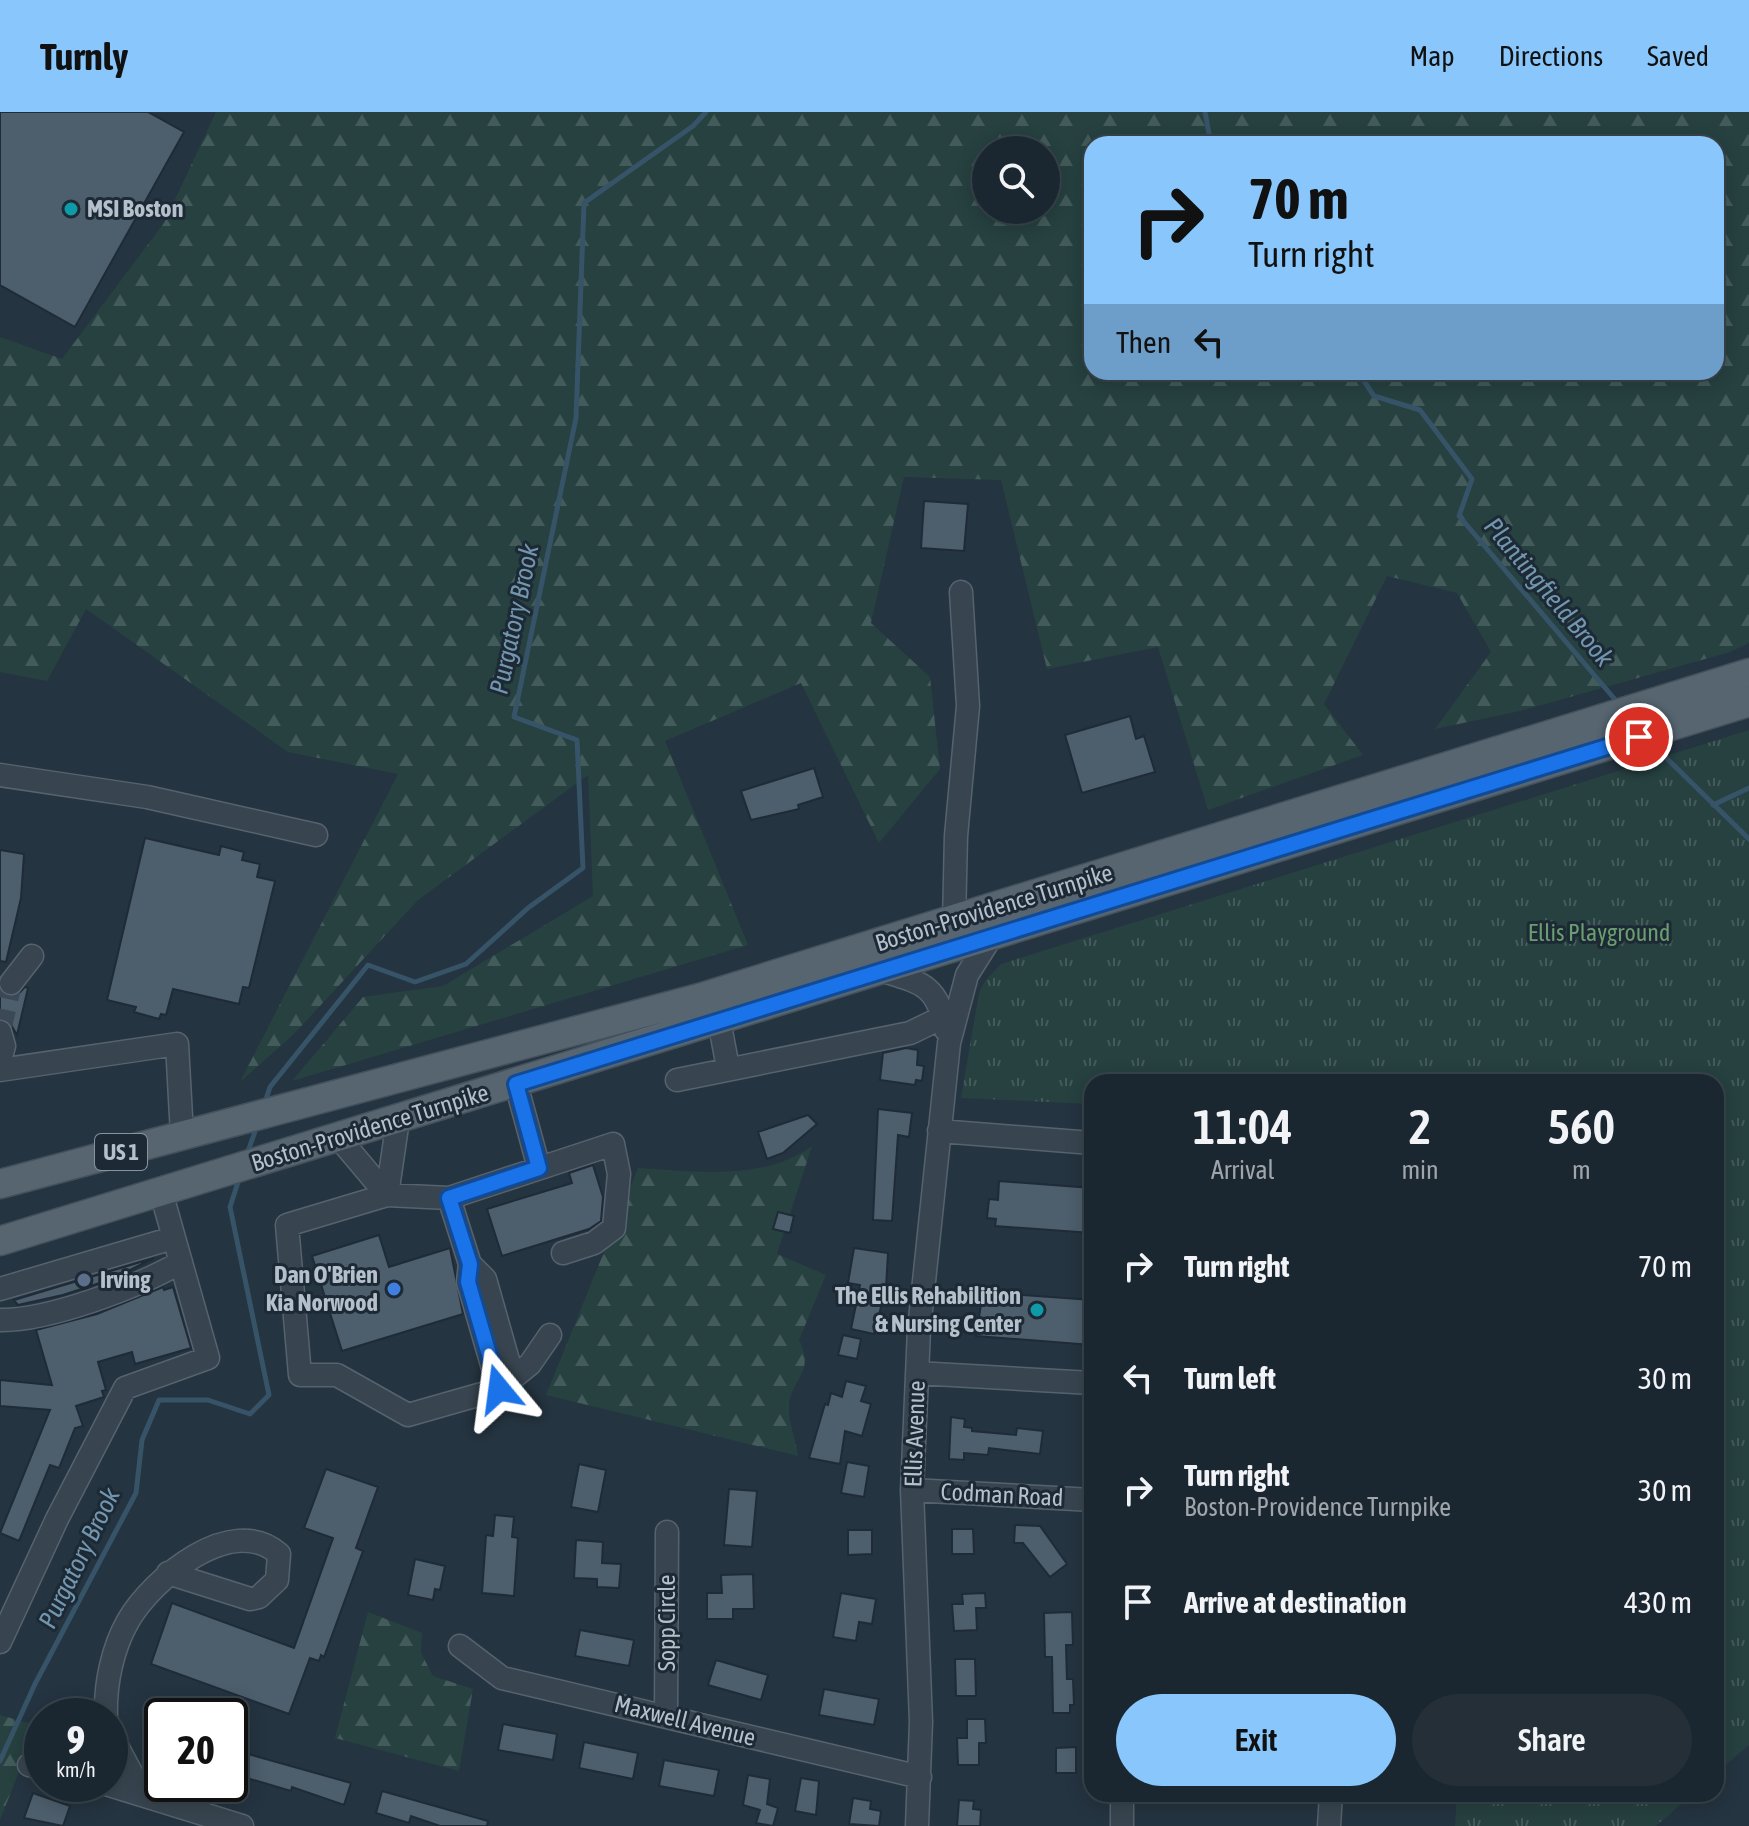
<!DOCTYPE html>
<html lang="en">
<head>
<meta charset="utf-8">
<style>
  :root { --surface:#1b2730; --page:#242f38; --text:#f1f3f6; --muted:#a0a5ab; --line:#39444c; --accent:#88c6fc }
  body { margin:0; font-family:"Asap Condensed",sans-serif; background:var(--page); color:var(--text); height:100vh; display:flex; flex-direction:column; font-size:30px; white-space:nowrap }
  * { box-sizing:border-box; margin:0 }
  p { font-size:26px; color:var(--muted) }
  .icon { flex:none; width:44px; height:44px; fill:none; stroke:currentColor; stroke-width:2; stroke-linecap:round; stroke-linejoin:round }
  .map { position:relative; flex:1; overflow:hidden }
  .side { position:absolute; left:1084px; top:962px; width:640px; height:728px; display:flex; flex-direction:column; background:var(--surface); border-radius:24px; box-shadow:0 4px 20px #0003,0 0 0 2px var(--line) }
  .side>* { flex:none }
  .guide { position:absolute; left:1084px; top:24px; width:640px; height:244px; border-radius:24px; box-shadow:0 4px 20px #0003,0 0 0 2px var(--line); background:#88c6fc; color:#111; overflow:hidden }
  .controls { position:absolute; left:972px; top:24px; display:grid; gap:16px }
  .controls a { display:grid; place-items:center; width:88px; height:88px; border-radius:50%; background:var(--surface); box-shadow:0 4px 20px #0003,0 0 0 2px var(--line); font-size:40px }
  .speed { position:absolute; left:24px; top:1586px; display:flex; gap:16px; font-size:40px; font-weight:700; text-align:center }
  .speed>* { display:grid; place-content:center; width:104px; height:104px; border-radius:50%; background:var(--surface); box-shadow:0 4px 20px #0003,0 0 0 2px var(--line); line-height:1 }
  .speed small { font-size:20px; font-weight:400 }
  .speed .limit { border:4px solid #111; border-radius:12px; background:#fff; color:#111 }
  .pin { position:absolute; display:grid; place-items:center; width:68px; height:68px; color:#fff; margin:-34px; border:4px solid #fff; border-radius:50%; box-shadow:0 2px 8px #0007 }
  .me { position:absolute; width:88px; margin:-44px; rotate:344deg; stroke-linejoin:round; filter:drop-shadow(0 0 6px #0008) }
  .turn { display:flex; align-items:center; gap:28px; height:168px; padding:0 32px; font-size:36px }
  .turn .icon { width:104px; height:104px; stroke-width:2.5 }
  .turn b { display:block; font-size:56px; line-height:68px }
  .then { display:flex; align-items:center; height:76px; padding:0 32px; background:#0003; gap:16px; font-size:30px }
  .eta { display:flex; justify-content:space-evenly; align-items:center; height:136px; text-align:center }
  .eta b { font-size:48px; font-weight:600; line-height:56px }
  .button { display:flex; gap:16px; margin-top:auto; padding:16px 32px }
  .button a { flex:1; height:92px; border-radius:48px; background:var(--accent); color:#111; font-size:32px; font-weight:600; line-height:92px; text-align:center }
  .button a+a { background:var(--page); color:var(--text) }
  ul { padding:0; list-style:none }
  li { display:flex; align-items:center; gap:24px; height:112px; padding:0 32px }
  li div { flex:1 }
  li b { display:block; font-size:30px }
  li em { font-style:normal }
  header { display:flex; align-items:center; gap:48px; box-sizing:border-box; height:112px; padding:0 40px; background:var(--accent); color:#111 }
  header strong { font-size:38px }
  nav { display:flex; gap:44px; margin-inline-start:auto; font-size:28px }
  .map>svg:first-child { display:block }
</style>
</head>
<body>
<header>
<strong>Turnly</strong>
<nav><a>Map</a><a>Directions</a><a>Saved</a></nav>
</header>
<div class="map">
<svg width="1749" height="1714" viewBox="0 0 1749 1714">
  <defs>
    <pattern id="forest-firs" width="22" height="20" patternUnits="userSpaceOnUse" patternTransform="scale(2)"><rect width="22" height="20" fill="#264140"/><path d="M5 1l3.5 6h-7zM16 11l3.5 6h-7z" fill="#435b5a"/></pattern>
    <pattern id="park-tufts" width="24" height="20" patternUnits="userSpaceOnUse" patternTransform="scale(2)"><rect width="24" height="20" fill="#264140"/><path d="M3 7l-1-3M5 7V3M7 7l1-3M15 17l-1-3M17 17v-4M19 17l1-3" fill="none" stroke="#435b5a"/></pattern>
  </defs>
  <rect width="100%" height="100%" fill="#243440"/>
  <path fill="url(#forest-firs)" fill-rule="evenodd" d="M 216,0 L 1749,0 L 1749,531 L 1730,540 L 1520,599 L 1435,617 L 1491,540 L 1457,481 L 1387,464 L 1324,592 L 1363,643 L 1208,698 L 1158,535 L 1047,557 L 1001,368 L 904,365 L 871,511 L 930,565 L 940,657 L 879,731 L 801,571 L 665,629 L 748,833 L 292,969 L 363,885 L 443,874 L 593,784 L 588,663 L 418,788 L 294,922 L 240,970 L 398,662 L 288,640 L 86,497 L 47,569 L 0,560 L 0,225 L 62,247 L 164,111 ZM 1092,32 L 1716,32 L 1716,260 L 1092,260 ZM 986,38 L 1046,38 L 1046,98 L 986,98 Z
    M 812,1034 L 777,1142 L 826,1163 L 799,1228 C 817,1263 787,1268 789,1299 C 790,1314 796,1329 798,1344 L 546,1283 L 638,1056 C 697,1059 762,1070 812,1034 Z
    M 368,1500 L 422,1521 L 421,1541 L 433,1564 L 473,1577 L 459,1659 L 335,1626 Z
    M 0,1603 L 42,1615 L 42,1632 L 31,1629 L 0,1708 Z"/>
  <path fill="url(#park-tufts)" d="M 1749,618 L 1749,1633 L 1716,1661 L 1716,970 L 1092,970 L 1092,992 L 961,986 L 979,881 L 985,869 L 1001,852 Z
    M 1457,1682 L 1693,1682 L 1656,1714 L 1455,1714 Z"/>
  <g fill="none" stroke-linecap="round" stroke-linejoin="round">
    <path stroke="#375368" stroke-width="5" d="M 1205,0 L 1211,32
      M 1358,260 L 1374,284 L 1420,298 L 1472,367 L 1459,404 L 1618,591
      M 1650,630 L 1749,727
      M 1713,693 L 1749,676
      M 264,993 L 270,975 L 368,853 L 415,870 L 466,852 L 528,796 L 583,756 L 577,628 L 514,605 L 576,306 L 584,91 L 693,14 L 706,0
      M 247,1042 L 257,1014
      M 0,1649 L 35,1572 L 136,1381 L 142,1328 L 159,1288 L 208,1288 L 250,1302 L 269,1283 L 230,1095 L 239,1067"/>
  </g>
  <path fill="#4d5e6c" stroke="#1f2c37" stroke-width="2" d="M 0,0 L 148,0 L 184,20 L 75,215 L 0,173 Z
    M 924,389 L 968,392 L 964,439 L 921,436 Z
    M 1130,604 L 1136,627 L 1144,624 L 1155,660 L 1082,681 L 1065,623 Z
    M 814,656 L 823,685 L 798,693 L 799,697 L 751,708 L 741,679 Z
    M 145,726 L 219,743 L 221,734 L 244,740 L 242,748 L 260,752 L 257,765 L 275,769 L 249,876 L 243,875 L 239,892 L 173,877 L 166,903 L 161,902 L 159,907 L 134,900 L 136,895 L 107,888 Z
    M 0,738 L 24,742 L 21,786 L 6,850 L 0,849 Z
    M 25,875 L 28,876 L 17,923 L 10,911 L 0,906 L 0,879 L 16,884 Z
    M 906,936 L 918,938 L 917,953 L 924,954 L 922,969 L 916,968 L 915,973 L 880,968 L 883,941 Z
    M 878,997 L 912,1001 L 909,1025 L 898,1023 L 892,1109 L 873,1108 Z
    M 808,1003 L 817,1012 L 783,1041 L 767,1047 L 758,1020 Z
    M 593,1053 L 603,1085 L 601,1109 L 589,1117 L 502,1144 L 487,1097 L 572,1071 L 569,1061 Z
    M 999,1069 L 1092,1076 L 1092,1121 L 995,1114 L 996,1107 L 987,1106 L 989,1087 L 998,1088 Z
    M 778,1100 L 794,1104 L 790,1121 L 773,1117 Z
    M 379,1123 L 389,1155 L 450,1136 L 463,1202 L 342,1239 L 312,1144 Z
    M 854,1136 L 888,1141 L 886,1176 L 874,1222 L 851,1217 L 860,1173 L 848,1171 Z
    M 154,1146 L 112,1167 L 63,1183 L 18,1193 L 14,1188 Z
    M 163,1175 L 164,1178 L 173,1175 L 191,1236 L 135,1252 L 132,1240 L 98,1250 L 106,1278 L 102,1279 L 104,1285 L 76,1294 L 83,1314 L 75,1316 L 59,1356 L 50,1353 L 19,1429 L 0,1421 L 50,1298 L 0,1294 L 0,1268 L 52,1273 L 36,1218 L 97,1202 Z
    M 983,1180 L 1092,1188 L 1092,1233 L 976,1224 Z
    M 843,1223 L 861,1227 L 857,1247 L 838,1243 Z
    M 846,1269 L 866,1274 L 861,1289 L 871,1292 L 862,1324 L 845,1319 L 840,1352 L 809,1346 L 825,1292 L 828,1293 L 831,1281 L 842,1285 Z
    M 951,1305 L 965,1307 L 964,1315 L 972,1316 L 972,1319 L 1016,1323 L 1017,1316 L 1043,1319 L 1040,1342 L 989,1336 L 988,1343 L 964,1341 L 964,1348 L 949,1347 Z
    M 847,1350 L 869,1354 L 864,1385 L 841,1381 Z
    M 579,1352 L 606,1358 L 598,1400 L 571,1395 Z
    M 326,1357 L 378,1375 L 356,1436 L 363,1439 L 324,1545 L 321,1543 L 319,1549 L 310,1546 L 289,1602 L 151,1552 L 172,1491 L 294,1536 L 333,1426 L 304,1416 Z
    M 729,1377 L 757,1379 L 752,1435 L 724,1433 Z
    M 495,1403 L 514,1405 L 512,1425 L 518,1426 L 514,1484 L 482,1481 L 486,1423 L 493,1424 Z
    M 1015,1413 L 1040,1414 L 1067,1452 L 1050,1465 L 1023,1431 L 1014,1431 Z
    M 952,1417 L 973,1417 L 974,1442 L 952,1442 Z
    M 848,1418 L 872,1418 L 872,1442 L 848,1443 Z
    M 576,1428 L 603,1430 L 602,1451 L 621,1452 L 619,1476 L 597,1475 L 597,1467 L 574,1466 Z
    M 415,1447 L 445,1454 L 440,1478 L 435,1477 L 433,1488 L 408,1483 Z
    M 753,1462 L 754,1497 L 733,1497 L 733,1507 L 707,1507 L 707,1481 L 722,1481 L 721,1463 Z
    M 841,1481 L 876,1487 L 872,1512 L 859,1510 L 856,1529 L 833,1525 Z
    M 985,1481 L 986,1496 L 976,1496 L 977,1518 L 954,1519 L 952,1492 L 963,1492 L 962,1482 Z
    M 1072,1500 L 1073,1533 L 1066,1533 L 1067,1567 L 1073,1567 L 1074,1593 L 1070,1593 L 1070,1601 L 1053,1601 L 1052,1545 L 1045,1545 L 1044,1501 Z
    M 580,1518 L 634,1528 L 629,1554 L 575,1544 Z
    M 955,1547 L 975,1547 L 976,1584 L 956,1584 Z
    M 716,1548 L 768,1563 L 761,1588 L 708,1573 Z
    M 824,1577 L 879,1587 L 874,1613 L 819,1603 Z
    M 967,1607 L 985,1607 L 986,1631 L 979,1631 L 979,1653 L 958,1653 L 957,1626 L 967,1626 Z
    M 503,1612 L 557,1622 L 553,1648 L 498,1638 Z
    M 584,1630 L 638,1641 L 633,1667 L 579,1656 Z
    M 1076,1635 L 1076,1661 L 1056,1661 L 1056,1636 Z
    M 230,1637 L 351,1671 L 344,1693 L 292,1675 L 291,1679 L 230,1661 Z
    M 664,1648 L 719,1658 L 714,1684 L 659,1674 Z
    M 748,1663 L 770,1667 L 767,1692 L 778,1696 L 773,1714 L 756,1711 L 760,1698 L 743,1693 Z
    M 801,1666 L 819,1669 L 816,1703 L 795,1699 Z
    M 382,1679 L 488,1709 L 487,1714 L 440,1714 L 411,1704 L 409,1711 L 376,1701 Z
    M 33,1681 L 70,1694 L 63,1714 L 24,1706 Z
    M 853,1686 L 871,1689 L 870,1697 L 881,1699 L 879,1714 L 849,1712 Z
    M 959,1688 L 974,1689 L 973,1697 L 981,1698 L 980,1714 L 957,1714 Z"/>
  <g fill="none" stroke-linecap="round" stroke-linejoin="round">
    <path stroke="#3a4955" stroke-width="22" stroke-dasharray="22 11" stroke-linecap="butt" d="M 0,919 L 11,871"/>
    <defs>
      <path id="minor" d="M 0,663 L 147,685 L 316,723
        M 954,809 L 956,724 L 968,594 L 961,480
        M 880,858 C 922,871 937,872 946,918
        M 11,871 L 32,844
        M 719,908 L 728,956
        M 0,920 L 4,934 L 0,948
        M 0,958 L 177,932 L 182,1023
        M 677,968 L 910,921 L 943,905
        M 516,972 L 539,1056
        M 939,1019 L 1092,1031
        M 339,1026 L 387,1083
        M 387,1083 L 398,1008
        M 449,1086 L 613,1032 L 619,1062 L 614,1116 L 594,1131 L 563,1141
        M 470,1152 L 468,1170 L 499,1277 L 530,1252 L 550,1223
        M 0,1177 L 173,1126
        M 0,1208 C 48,1209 138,1175 181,1150
        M 917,1261 L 1092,1271
        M 499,1277 L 408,1303 L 337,1263 L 300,1263 L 287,1113 L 387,1083 L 449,1086 L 470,1152 L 485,1167 L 513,1266
        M 912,1378 L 1092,1388
        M 0,1530 L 57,1407 L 125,1276 L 208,1246 L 161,1080
        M 460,1534 L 502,1566 L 920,1665
        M 666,1603 L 667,1420
        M 106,1604 C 105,1573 112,1537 128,1509 C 152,1467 232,1400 279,1442 L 277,1468 L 259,1485 L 250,1487 L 168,1461
        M 110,1621 L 142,1681
        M 29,1653 L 42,1656
        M 106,1672 L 242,1714
        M 917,1714 L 921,1610 L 912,1378 L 919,1217 L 949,931 L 967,863 L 991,825
        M 1122,1714 L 1122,1682
        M 1329,1714 L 1331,1682"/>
      <path id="major" d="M 0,1072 L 699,886 L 1749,561
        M 0,1129 L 1749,590"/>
    </defs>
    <use href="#minor" stroke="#56636e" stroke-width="25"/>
    <use href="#major" stroke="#44515c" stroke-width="31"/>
    <use href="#minor" stroke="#384550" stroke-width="22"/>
    <use href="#major" stroke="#566570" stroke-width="28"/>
  </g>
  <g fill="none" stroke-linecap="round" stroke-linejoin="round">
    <defs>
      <path id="route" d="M 499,1277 L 468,1170 L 470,1152 L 449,1086 L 539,1056 L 516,972 L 1639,625"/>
    </defs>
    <use href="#route" stroke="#114b97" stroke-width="20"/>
    <use href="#route" stroke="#1a73e8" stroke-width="14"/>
  </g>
  <g fill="#0f9aa8" stroke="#1d2a35" stroke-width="3">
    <circle cx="71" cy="97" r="8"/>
    <circle cx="1037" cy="1198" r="8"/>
  </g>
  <circle fill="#5c6f8a" stroke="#1d2a35" stroke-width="3" cx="84" cy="1168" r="8"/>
  <circle fill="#3f7fe0" stroke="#1d2a35" stroke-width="3" cx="394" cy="1177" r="8"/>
  <g text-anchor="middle" stroke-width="6" stroke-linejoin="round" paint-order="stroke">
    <rect fill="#1d2a35" stroke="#87939e" stroke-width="2" x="95" y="1022" width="52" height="36" rx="6"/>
    <g font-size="22" font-weight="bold" fill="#b4c0cb">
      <text x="121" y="1048">US 1</text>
    </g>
    <g font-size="24" font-weight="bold" fill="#b4c0cb" stroke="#1d2a35" text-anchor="start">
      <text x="87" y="105">MSI Boston</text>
      <text x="378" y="1171" text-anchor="end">Dan O'Brien<tspan x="378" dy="28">Kia Norwood</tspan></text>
      <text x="100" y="1176">Irving</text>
      <text x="1021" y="1192" text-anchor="end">The Ellis Rehabilition<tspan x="1021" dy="28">&amp; Nursing Center</tspan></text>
    </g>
    <g font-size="24" fill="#b4c0cb" stroke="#1d2a35">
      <text transform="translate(994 796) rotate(-17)" y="8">Boston-Providence Turnpike</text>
      <text transform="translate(370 1016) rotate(-17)" y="8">Boston-Providence Turnpike</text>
      <text transform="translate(915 1322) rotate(-88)" y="8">Ellis Avenue</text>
      <text transform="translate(1002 1383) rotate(3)" y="8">Codman Road</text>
      <text transform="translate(667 1511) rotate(-90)" y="8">Sopp Circle</text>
      <text transform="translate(685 1609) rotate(14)" y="8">Maxwell Avenue</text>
    </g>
    <g font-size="24" fill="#6a9d6f" stroke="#1d2a35">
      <text x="1599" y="829">Ellis Playground</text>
    </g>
    <g font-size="26" font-style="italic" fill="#7396af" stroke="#1d2a35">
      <text transform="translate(1549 480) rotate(50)" y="9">Plantingfield Brook</text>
      <text transform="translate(514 507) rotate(-78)" y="9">Purgatory Brook</text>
      <text transform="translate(79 1446) rotate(-64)" y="9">Purgatory Brook</text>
    </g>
  </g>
</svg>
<div class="controls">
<a><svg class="icon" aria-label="search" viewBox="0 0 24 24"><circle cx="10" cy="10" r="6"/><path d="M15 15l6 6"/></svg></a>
</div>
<div class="speed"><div>9<small>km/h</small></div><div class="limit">20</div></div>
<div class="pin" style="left:1639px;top:625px;background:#d93025"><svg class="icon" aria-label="arrive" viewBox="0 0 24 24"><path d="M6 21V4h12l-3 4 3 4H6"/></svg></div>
<svg class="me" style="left:499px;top:1277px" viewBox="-20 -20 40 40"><path d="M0-17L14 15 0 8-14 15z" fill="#1a73e8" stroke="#fff" stroke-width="4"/></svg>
<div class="guide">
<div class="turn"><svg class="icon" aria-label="right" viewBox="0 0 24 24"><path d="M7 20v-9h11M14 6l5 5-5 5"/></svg><div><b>70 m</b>Turn right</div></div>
<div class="then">Then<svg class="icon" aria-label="left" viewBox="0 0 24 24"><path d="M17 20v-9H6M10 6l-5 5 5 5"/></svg></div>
</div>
<section class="side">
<div class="eta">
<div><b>11:04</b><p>Arrival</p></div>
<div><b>2</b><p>min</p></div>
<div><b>560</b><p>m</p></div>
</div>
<ul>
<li><svg class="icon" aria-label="right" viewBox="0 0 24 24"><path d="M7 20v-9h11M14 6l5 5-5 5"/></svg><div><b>Turn right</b></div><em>70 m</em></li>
<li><svg class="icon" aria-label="left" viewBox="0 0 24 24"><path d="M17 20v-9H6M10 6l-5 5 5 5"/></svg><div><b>Turn left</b></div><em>30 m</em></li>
<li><svg class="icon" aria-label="right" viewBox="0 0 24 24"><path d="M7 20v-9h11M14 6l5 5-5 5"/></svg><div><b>Turn right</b><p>Boston-Providence Turnpike</p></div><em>30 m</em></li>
<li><svg class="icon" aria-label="arrive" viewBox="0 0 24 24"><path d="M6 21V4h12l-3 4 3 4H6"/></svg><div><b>Arrive at destination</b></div><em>430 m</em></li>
</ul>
<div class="button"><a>Exit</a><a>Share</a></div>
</section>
</div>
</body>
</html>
